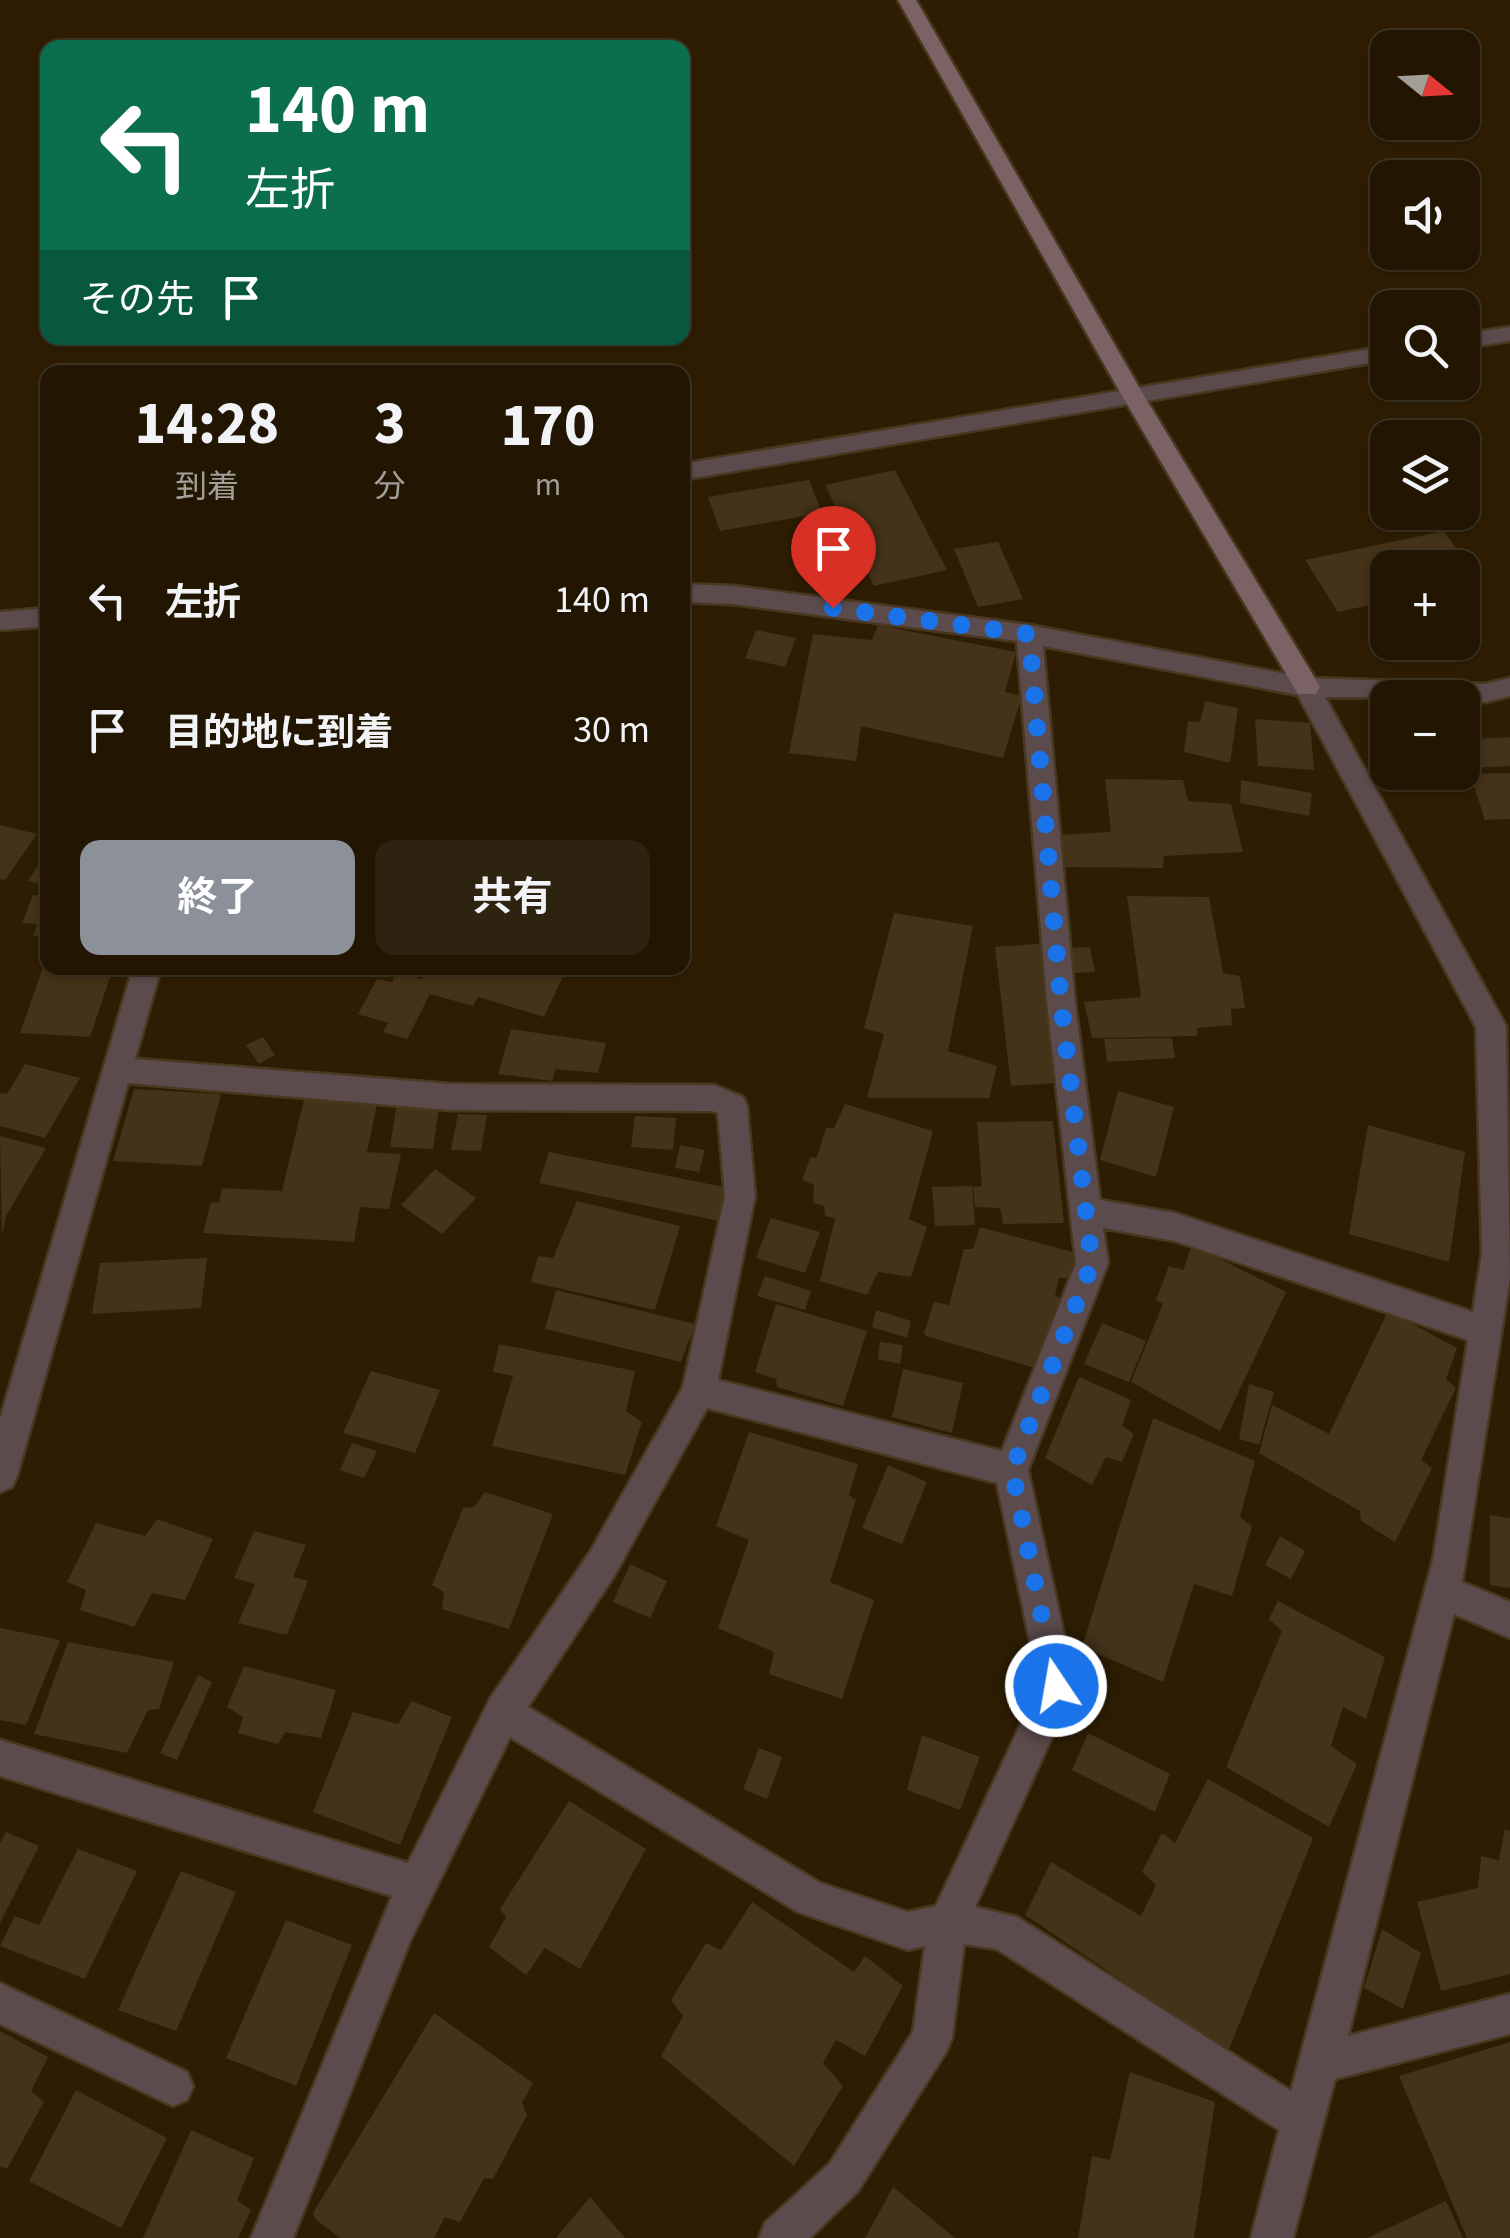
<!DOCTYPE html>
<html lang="ja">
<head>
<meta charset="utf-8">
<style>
  :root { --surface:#221602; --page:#2e2311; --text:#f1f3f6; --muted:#a29f99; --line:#3f3524; --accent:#8c9099 }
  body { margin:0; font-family:"Source Sans 3","Noto Sans JP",sans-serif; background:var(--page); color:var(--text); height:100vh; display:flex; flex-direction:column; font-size:38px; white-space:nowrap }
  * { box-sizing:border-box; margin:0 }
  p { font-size:32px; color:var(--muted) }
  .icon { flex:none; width:55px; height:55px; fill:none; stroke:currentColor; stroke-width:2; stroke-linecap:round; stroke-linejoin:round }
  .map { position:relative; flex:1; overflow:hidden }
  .sheet { position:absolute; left:40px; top:365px; width:650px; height:610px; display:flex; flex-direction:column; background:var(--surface); border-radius:20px; box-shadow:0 2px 8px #0004,0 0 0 2px var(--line) }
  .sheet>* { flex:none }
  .guide { position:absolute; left:40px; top:40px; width:650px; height:305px; border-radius:20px; box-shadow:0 2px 8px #0004,0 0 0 2px var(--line); background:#0b6e4f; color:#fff; overflow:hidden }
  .needle { width:65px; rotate:108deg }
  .fabs { position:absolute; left:1370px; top:30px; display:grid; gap:20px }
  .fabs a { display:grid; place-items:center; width:110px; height:110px; border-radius:20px; background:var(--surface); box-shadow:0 2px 8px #0004,0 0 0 2px var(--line); font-size:50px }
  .pin { position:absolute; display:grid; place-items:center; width:85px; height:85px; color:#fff; margin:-102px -42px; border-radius:50% 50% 50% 0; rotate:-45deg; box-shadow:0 0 10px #0007 }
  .pin .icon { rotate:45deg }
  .me { position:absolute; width:110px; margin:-55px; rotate:348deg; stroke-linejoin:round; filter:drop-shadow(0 0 8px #0008) }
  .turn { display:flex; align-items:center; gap:35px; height:210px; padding:0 40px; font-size:45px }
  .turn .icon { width:130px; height:130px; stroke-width:2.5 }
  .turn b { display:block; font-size:70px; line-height:85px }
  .then { display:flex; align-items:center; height:95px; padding:0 40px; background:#0003; gap:20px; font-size:38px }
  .eta { display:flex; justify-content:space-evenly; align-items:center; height:170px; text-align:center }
  .eta b { font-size:60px; font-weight:700; line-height:70px }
  .button { display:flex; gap:20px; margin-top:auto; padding:20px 40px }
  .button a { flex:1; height:115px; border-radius:20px; background:var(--accent); color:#fff; font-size:40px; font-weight:700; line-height:115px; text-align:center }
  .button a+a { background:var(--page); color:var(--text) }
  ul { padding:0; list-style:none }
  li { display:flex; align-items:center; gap:30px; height:130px; padding:0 40px }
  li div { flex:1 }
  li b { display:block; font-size:38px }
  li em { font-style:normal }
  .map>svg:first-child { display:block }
</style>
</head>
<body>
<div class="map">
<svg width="1510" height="2238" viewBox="0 0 1510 2238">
  <rect width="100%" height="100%" fill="#2e1d03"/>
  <path fill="#443219" d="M 895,470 L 947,570 L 874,586 L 825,485 Z
    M 809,480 L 822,513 L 720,531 L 708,497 Z
    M 1444,531 L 1480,582 L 1462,586 L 1462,568 L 1388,568 L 1388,601 L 1338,612 L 1305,560 Z
    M 998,542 L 1023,599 L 978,607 L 954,549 Z
    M 878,625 L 1016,652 L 1005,692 L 1022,696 L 1003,758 L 861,726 L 856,761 L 789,753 L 813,634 L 872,640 Z
    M 756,630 L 796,638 L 785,667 L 745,658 Z
    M 1205,701 L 1238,708 L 1230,763 L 1184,752 L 1188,721 L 1200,722 Z
    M 1255,719 L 1310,723 L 1314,770 L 1258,766 Z
    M 1510,737 L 1510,766 L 1472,768 L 1462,740 Z
    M 1510,773 L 1510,819 L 1485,820 L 1470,774 Z
    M 1105,779 L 1183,780 L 1188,801 L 1231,804 L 1243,852 L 1164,856 L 1163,868 L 1062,867 L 1057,835 L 1111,832 Z
    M 1241,780 L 1312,793 L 1309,816 L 1240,803 Z
    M 0,825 L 37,834 L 5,880 L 0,879 Z
    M 48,852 L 48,886 L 28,881 L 42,859 Z
    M 33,895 L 48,896 L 48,936 L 33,936 L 37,924 L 22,923 Z
    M 1127,896 L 1209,897 L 1223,973 L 1240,976 L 1245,1008 L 1231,1009 L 1232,1025 L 1197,1028 L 1197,1036 L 1092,1038 L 1084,1002 L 1141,997 Z
    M 894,913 L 973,926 L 948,1051 L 997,1066 L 989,1098 L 867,1098 L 884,1034 L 864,1028 Z
    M 1050,943 L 1069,1082 L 1011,1086 L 995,947 Z
    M 1090,947 L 1095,972 L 1072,973 L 1069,948 Z
    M 47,956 L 48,968 L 113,968 L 90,1037 L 20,1033 Z
    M 427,968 L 567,968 L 544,1017 L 478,997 L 473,1006 L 430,994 L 407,1039 L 383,1032 L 388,1023 L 358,1014 L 377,979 L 392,982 L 397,972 L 421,979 Z
    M 511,1029 L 606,1043 L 598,1073 L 556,1069 L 552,1081 L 498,1074 Z
    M 263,1037 L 275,1055 L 259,1064 L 246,1045 Z
    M 1172,1038 L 1175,1058 L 1107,1062 L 1104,1039 Z
    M 25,1064 L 80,1078 L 45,1138 L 0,1126 L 0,1093 L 7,1094 Z
    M 134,1089 L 221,1094 L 202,1166 L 113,1161 Z
    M 1118,1091 L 1174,1107 L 1156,1177 L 1100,1160 Z
    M 305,1095 L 378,1099 L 367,1152 L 401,1154 L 389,1209 L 360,1207 L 354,1242 L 203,1233 L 211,1202 L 219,1203 L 222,1188 L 282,1191 Z
    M 845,1104 L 933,1131 L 909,1219 L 927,1227 L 911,1277 L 878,1272 L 867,1295 L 820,1281 L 835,1218 L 825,1216 L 824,1206 L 813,1203 L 814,1185 L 802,1180 L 810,1158 L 817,1157 L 826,1128 L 834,1128 Z
    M 396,1108 L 439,1108 L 433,1149 L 390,1147 Z
    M 458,1114 L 487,1115 L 481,1151 L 451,1150 Z
    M 635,1116 L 676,1118 L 673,1150 L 631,1147 Z
    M 1053,1121 L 1064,1223 L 1003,1224 L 1000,1208 L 975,1207 L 973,1187 L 982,1186 L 977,1122 Z
    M 1368,1125 L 1465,1152 L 1449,1262 L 1349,1234 Z
    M 0,1136 L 46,1148 L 6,1216 L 2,1236 Z
    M 680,1145 L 705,1150 L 699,1172 L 675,1168 Z
    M 549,1152 L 734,1189 L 733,1224 L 539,1183 Z
    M 435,1169 L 476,1198 L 442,1234 L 401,1205 Z
    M 972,1186 L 975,1225 L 935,1226 L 932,1187 Z
    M 577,1201 L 680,1226 L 655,1310 L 531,1282 L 538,1256 L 553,1258 Z
    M 771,1218 L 820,1232 L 805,1273 L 756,1258 Z
    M 980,1227 L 1076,1253 L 1070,1278 L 1059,1278 L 1055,1295 L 1064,1301 L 1045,1371 L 926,1336 L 924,1333 L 934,1302 L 949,1305 L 964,1249 L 973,1249 Z
    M 1192,1245 L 1286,1292 L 1220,1431 L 1131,1382 L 1163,1304 L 1156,1300 L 1169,1266 L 1183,1270 Z
    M 207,1258 L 201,1308 L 92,1314 L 100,1263 Z
    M 765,1276 L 811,1291 L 805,1310 L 757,1296 Z
    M 556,1290 L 695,1324 L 681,1362 L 545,1329 Z
    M 776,1304 L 867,1331 L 843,1406 L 777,1387 L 776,1379 L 755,1372 Z
    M 876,1310 L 911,1321 L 907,1338 L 872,1327 Z
    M 1388,1311 L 1457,1348 L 1446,1379 L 1456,1388 L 1421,1460 L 1432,1468 L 1395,1542 L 1361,1521 L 1360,1511 L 1259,1453 L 1272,1405 L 1329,1434 Z
    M 1102,1323 L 1146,1341 L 1129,1382 L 1084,1364 Z
    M 880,1342 L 903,1345 L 900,1364 L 878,1359 Z
    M 499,1344 L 635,1371 L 626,1411 L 642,1422 L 625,1475 L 492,1446 L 513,1376 L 493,1372 Z
    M 903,1369 L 963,1383 L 952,1433 L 892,1417 Z
    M 371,1371 L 440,1390 L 415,1453 L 343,1433 Z
    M 1079,1377 L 1131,1400 L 1122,1426 L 1134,1434 L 1122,1462 L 1106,1457 L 1092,1485 L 1045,1458 Z
    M 1249,1384 L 1274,1392 L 1259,1445 L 1239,1439 Z
    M 1153,1418 L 1255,1461 L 1240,1517 L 1252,1526 L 1232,1596 L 1194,1584 L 1163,1682 L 1082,1647 Z
    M 749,1432 L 858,1464 L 849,1495 L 856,1500 L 830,1582 L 874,1600 L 842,1699 L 769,1674 L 774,1652 L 718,1628 L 749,1540 L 716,1526 Z
    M 352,1443 L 377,1451 L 364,1478 L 340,1470 Z
    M 888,1465 L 927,1482 L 902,1544 L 862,1528 Z
    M 485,1492 L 553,1514 L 509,1629 L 442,1609 L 444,1592 L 432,1585 L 463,1508 L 474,1507 Z
    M 1490,1515 L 1510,1518 L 1510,1588 L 1490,1585 Z
    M 157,1519 L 213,1539 L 185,1600 L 152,1593 L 134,1627 L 80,1610 L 86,1590 L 67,1582 L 96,1523 L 145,1536 Z
    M 254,1531 L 306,1545 L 293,1577 L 308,1581 L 287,1635 L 238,1623 L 255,1584 L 234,1578 Z
    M 1280,1536 L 1305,1551 L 1291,1579 L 1265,1565 Z
    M 630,1564 L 667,1581 L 650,1618 L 613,1602 Z
    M 1278,1601 L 1385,1657 L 1366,1719 L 1343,1707 L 1331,1746 L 1357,1764 L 1329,1827 L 1226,1767 L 1282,1631 L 1269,1619 Z
    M 0,1628 L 60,1640 L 26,1725 L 0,1720 Z
    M 68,1642 L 174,1662 L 159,1709 L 148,1710 L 127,1753 L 34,1734 Z
    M 244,1666 L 336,1690 L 321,1738 L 285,1732 L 278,1744 L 238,1733 L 243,1717 L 227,1707 Z
    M 198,1675 L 212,1682 L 177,1760 L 160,1753 Z
    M 412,1701 L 452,1717 L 400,1845 L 313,1812 L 353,1712 L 398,1724 Z
    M 1088,1733 L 1170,1774 L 1155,1812 L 1072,1770 Z
    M 922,1735 L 980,1757 L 960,1810 L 907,1790 Z
    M 759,1748 L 782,1757 L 767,1799 L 743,1789 Z
    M 1208,1779 L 1313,1838 L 1228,2052 L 1025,1915 L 1051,1862 L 1141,1916 L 1156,1885 L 1142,1872 L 1162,1833 L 1175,1843 Z
    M 569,1801 L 646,1849 L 580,1969 L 545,1948 L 526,1975 L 489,1947 L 506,1917 L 500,1909 Z
    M 1505,1829 L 1510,1831 L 1510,1974 L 1441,1991 L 1417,1902 L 1478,1888 L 1481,1856 L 1499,1860 Z
    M 6,1832 L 39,1846 L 0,1923 L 0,1843 Z
    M 78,1849 L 137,1871 L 85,1979 L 0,1946 L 15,1916 L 39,1925 Z
    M 181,1871 L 236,1892 L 176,2031 L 118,2010 Z
    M 752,1902 L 854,1972 L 865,1956 L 903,1986 L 865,2056 L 836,2040 L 823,2063 L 843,2086 L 794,2166 L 661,2056 L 683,2016 L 671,2000 L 706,1943 L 721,1950 Z
    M 286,1920 L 352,1945 L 296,2086 L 226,2058 Z
    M 1382,1929 L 1421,1953 L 1403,2009 L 1364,1988 Z
    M 434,2013 L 533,2083 L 522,2103 L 527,2115 L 493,2179 L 484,2178 L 460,2222 L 445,2217 L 434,2238 L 340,2238 L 315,2219 L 313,2213 Z
    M 0,2031 L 48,2057 L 31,2091 L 44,2102 L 7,2169 L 0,2166 Z
    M 1510,2042 L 1510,2238 L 1467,2238 L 1399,2076 Z
    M 1130,2072 L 1215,2102 L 1194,2238 L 1078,2238 L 1092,2156 L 1110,2160 Z
    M 76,2090 L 167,2138 L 121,2228 L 29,2181 Z
    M 191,2130 L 254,2158 L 237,2200 L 251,2210 L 238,2238 L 143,2238 Z
    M 893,2187 L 955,2238 L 865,2238 Z
    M 590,2197 L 625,2238 L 556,2238 Z
    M 1446,2201 L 1463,2238 L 1367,2238 Z"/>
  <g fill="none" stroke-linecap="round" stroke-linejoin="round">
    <defs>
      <path id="street" d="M 1510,327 L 1510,341 L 1462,348 L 1462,334 Z
        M 1388,346 L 1388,360 L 682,480 L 682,464 Z
        M 682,584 L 733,586 L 1029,625 L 1307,678 L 1485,684 L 1510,678 L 1510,696 L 1485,702 L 1462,702 L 1462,698 L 1325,697 L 1506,1026 L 1510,1277 L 1462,1582 L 1510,1602 L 1510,1638 L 1454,1614 L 1348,2036 L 1510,1994 L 1510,2034 L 1335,2079 L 1293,2238 L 1251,2238 L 1279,2130 L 997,1949 L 964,1944 L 952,2038 L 946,2052 L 858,2191 L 810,2238 L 759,2238 L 765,2223 L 830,2163 L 913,2032 L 925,1946 L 908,1950 L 798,1912 L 510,1737 L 410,1941 L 293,2238 L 251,2238 L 392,1896 L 0,1776 L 0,1740 L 408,1863 L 490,1699 L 590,1552 L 683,1387 L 725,1196 L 718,1113 L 712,1111 L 450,1110 L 128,1083 L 17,1476 L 12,1487 L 0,1492 L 0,1419 L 133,968 L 161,968 L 135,1059 L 450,1084 L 714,1085 L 743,1097 L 747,1106 L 755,1196 L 718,1380 L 1002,1451 L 1076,1263 L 1047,1003 L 1017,641 L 733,604 L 682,602 ZM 1043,646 L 1298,695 L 1476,1027 L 1482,1253 L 1473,1312 L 1175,1213 L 1100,1200 L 1075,1003 ZM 1103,1228 L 1175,1241 L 1468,1340 L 1433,1560 L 1291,2091 L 1017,1917 L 975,1907 L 1075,1686 L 1028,1470 L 1108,1263 ZM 707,1408 L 997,1483 L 1039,1685 L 936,1906 L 908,1912 L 820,1883 L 528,1707 L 614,1576 Z
        M 48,608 L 48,626 L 0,630 L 0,612 Z
        M 0,1983 L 187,2072 L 193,2086 L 187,2100 L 173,2106 L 0,2024 Z"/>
      <path id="secondary" d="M 898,0 L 916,0 L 1143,394 L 1316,680 L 1320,687 L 1316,694 L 1298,694 L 1121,394 Z"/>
    </defs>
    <use href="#street" stroke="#48381f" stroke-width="5"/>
    <use href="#secondary" stroke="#48381f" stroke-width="5"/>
    <use href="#street" fill="#5b4b4d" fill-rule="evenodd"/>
    <use href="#secondary" fill="#7b6365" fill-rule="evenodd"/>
  </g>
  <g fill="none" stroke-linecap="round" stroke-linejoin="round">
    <path stroke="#1a73e8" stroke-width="18" stroke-dasharray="0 32.4" d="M 833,608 L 1029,634 L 1061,1003 L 1092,1263 L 1012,1470 L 1056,1686"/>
  </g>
</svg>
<div class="fabs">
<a><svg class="needle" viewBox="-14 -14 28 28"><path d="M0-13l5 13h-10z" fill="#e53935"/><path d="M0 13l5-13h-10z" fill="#a29f99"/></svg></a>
<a><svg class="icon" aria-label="sound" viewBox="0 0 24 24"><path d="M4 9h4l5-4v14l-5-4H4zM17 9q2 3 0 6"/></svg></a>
<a><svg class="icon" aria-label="search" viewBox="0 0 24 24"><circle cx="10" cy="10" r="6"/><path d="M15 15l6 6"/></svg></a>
<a><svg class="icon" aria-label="layers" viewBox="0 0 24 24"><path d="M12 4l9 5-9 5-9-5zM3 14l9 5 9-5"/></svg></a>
<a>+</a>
<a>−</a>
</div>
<div class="pin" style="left:833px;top:608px;background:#d93025"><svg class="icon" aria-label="arrive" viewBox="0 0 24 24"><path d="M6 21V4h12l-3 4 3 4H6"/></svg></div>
<svg class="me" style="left:1056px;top:1686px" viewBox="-20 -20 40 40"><circle r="17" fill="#1a73e8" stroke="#fff" stroke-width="3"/><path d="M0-11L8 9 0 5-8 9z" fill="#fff"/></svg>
<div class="guide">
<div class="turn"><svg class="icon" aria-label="left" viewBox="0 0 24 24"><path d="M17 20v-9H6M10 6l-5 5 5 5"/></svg><div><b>140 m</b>左折</div></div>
<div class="then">その先<svg class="icon" aria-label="arrive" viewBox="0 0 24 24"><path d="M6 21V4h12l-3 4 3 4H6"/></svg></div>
</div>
<section class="sheet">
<div class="eta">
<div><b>14:28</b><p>到着</p></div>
<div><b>3</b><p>分</p></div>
<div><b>170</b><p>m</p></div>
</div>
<ul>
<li><svg class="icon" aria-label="left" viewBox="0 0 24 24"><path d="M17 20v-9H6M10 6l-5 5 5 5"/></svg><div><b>左折</b></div><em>140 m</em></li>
<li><svg class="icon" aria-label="arrive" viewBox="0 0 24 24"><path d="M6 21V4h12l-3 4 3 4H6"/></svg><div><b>目的地に到着</b></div><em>30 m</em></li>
</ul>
<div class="button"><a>終了</a><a>共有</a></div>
</section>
</div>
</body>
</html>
